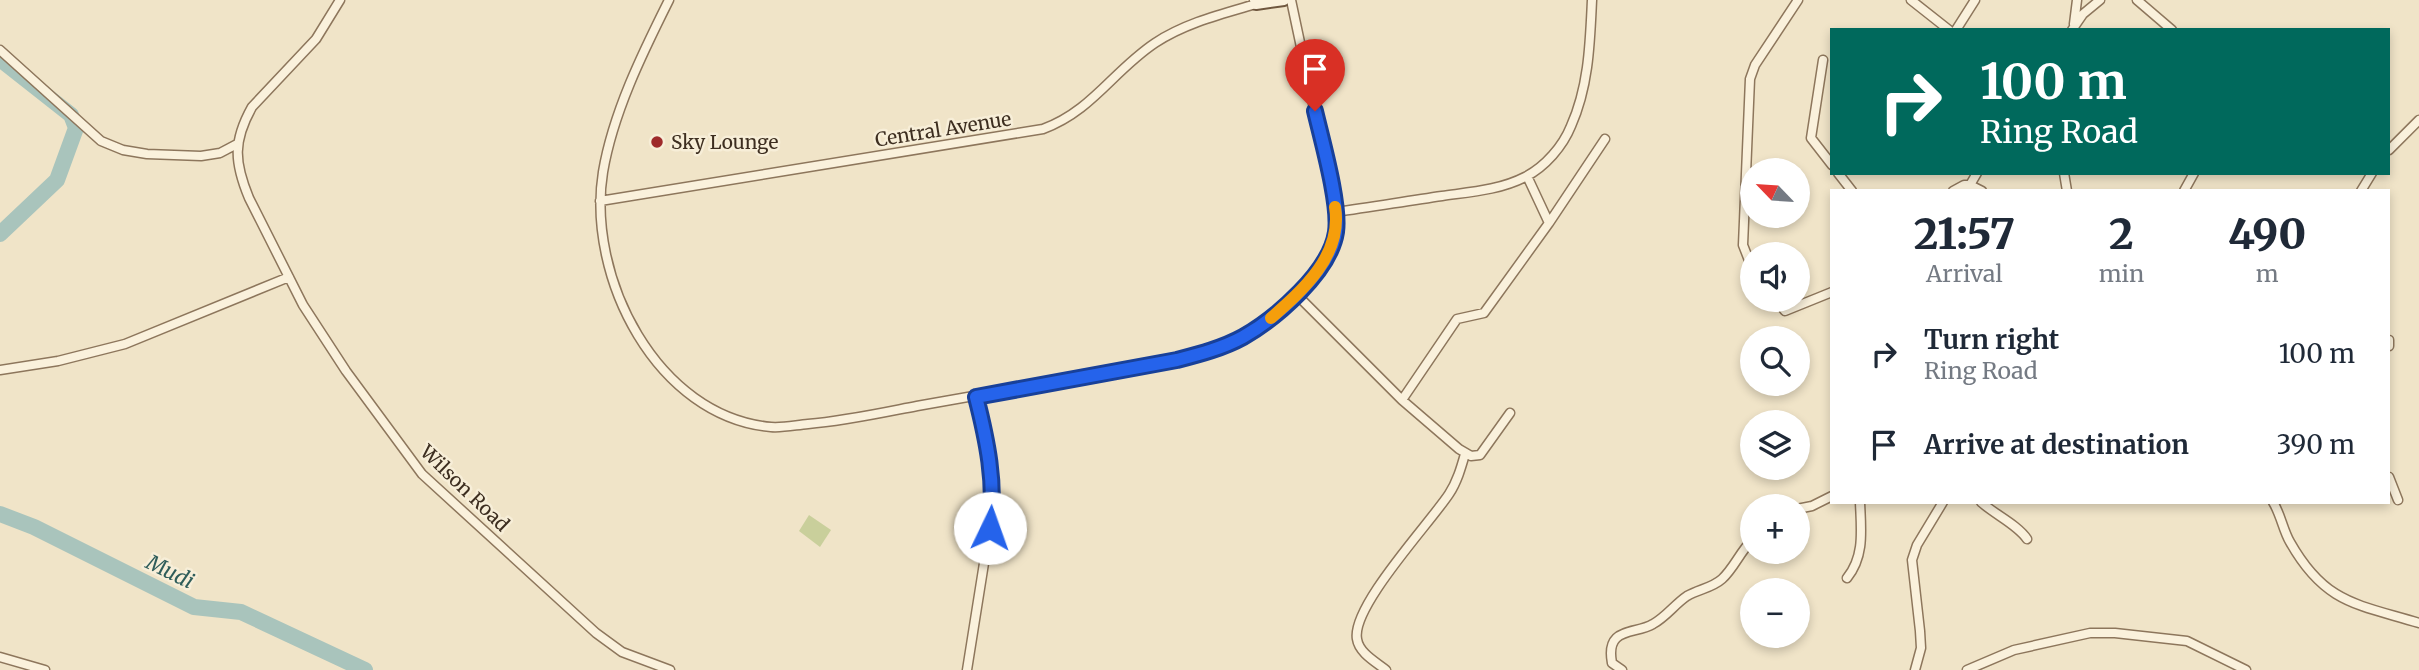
<!DOCTYPE html>
<html lang="en">
<head>
<meta charset="utf-8">
<style>
  :root { --surface:#fff; --page:#f2f2f3; --text:#1f2937; --muted:#747a83 }
  body { margin:0; font-family:Merriweather,serif; background:var(--page); color:var(--text); height:100vh; display:flex; flex-direction:column; font-size:26px; white-space:nowrap }
  * { box-sizing:border-box; margin:0 }
  p { font-size:23px; color:var(--muted) }
  .icon { flex:none; width:38px; height:38px; fill:none; stroke:currentColor; stroke-width:2; stroke-linecap:round; stroke-linejoin:round }
  .map { position:relative; flex:1; overflow:hidden }
  .sheet { position:absolute; left:1830px; top:189px; width:560px; height:315px; display:flex; flex-direction:column; background:var(--surface); border-radius:0px; box-shadow:0 4px 10px #0003 }
  .sheet>* { flex:none }
  .guide { position:absolute; left:1830px; top:28px; width:560px; height:147px; border-radius:0px; box-shadow:0 4px 10px #0003; background:#00695c; color:#fff; overflow:hidden }
  .needle { width:46px; rotate:295deg }
  .fabs { position:absolute; left:1740px; top:158px; display:grid; gap:14px }
  .fabs a { display:grid; place-items:center; width:70px; height:70px; border-radius:50%; background:var(--surface); box-shadow:0 4px 10px #0003; font-size:35px }
  .pin { position:absolute; display:grid; place-items:center; width:60px; height:60px; color:#fff; margin:-72px -30px; border-radius:50% 50% 50% 0; rotate:-45deg; box-shadow:0 0 7px #0007 }
  .pin .icon { rotate:45deg }
  .me { position:absolute; width:77px; margin:-38px; rotate:3deg; stroke-linejoin:round; filter:drop-shadow(0 0 5px #0008) }
  .turn { display:flex; align-items:center; gap:24px; height:147px; padding:0 35px; font-size:32px }
  .turn .icon { width:91px; height:91px; stroke-width:2.5 }
  .turn b { display:block; font-size:49px; line-height:60px }
  .eta { display:flex; justify-content:space-evenly; align-items:center; height:119px; text-align:center }
  .eta b { font-size:42px; font-weight:800; line-height:49px }
  ul { padding:0; list-style:none }
  li { display:flex; align-items:center; gap:21px; height:91px; padding:0 35px }
  li div { flex:1 }
  li b { display:block; font-size:26px }
  li em { font-style:normal }
  .map>svg:first-child { display:block }
</style>
</head>
<body>
<div class="map">
<svg width="2419" height="670" viewBox="0 0 2419 670">
  <rect width="100%" height="100%" fill="#f0e4c8"/>
  <path fill="#c9cf9b" d="M 809,515 L 831,530 L 820,547 L 799,531 Z"/>
  <g fill="none" stroke-linecap="round" stroke-linejoin="round">
    <path stroke="#a9c4bc" stroke-width="16" d="M 0,59 L 71,115 L 76,128 L 57,180 L 0,234
      M 0,514 L 34,527 L 194,607 L 241,612 L 365,670"/>
    <defs>
      <path id="street" d="M 340,0 L 316,39 L 252,107 C 233,141 234,162 249,198 L 303,305 L 346,371 L 422,474 L 596,633 L 622,652 L 670,670
        M 669,0 C 642,54 613,113 603,172 C 586,277 657,417 771,427 C 783,428 796,425 808,424 C 845,421 881,413 917,406 C 1004,390 1091,376 1177,360 C 1199,354 1219,348 1239,339 C 1275,322 1327,274 1336,234 C 1337,227 1336,219 1336,212 L 1291,0
        M 1911,0 L 1949,30
        M 2137,0 L 2172,30
        M 2074,24 L 2077,0
        M 1956,30 L 1975,0
        M 2072,30 L 2083,14 L 2100,0
        M 0,50 L 101,141 L 123,150 L 147,154 L 201,156 L 220,153 L 237,144
        M 1823,60 L 1811,138 L 1832,165
        M 2389,150 L 2419,120
        M 1838,173 L 1852,191
        M 1977,173 L 1970,185 L 1982,191
        M 2064,173 L 2067,191
        M 1527,176 L 1549,223 L 1605,139
        M 1953,191 L 1964,185 L 1970,185
        M 2184,191 L 2194,173
        M 2361,191 L 2372,173
        M 600,201 L 1043,129 C 1092,111 1113,71 1155,43 C 1185,23 1222,14 1256,4 L 1254,0
        M 1336,212 C 1372,207 1407,201 1442,196 C 1470,192 1500,190 1525,177 C 1545,167 1563,146 1571,126 C 1589,86 1590,42 1592,0
        M 1752,268 L 1743,245 L 1750,79 L 1755,65 L 1798,0
        M 1297,295 L 1402,400 L 1459,449 L 1471,456 L 1480,455 L 1510,413
        M 1775,299 L 1785,311 L 1832,292
        M 2389,340 L 2389,346
        M 0,370 L 58,361 L 125,344 L 289,277
        M 1402,400 L 1457,319 L 1484,313 L 1549,223
        M 2389,477 L 2398,500
        M 1981,502 C 1994,514 2018,525 2027,539
        M 2273,502 C 2281,515 2283,530 2290,542 C 2325,604 2357,604 2419,623
        M 1797,509 L 1812,506 L 1832,496
        M 1847,578 C 1865,556 1861,529 1860,502
        M 0,657 L 45,670
        M 967,670 L 992,513 L 990,456 L 977,397
        M 1386,670 C 1376,662 1359,653 1357,639 C 1351,607 1430,523 1449,494 C 1457,482 1461,468 1465,454
        M 1622,670 L 1612,663 C 1605,626 1635,635 1653,624 C 1666,617 1675,604 1687,596 C 1699,589 1712,588 1722,579 C 1734,568 1740,552 1752,540
        M 1915,670 L 1921,648 L 1920,631 L 1912,560 L 1917,545 L 1943,502
        M 1967,670 L 2014,650 L 2090,633 L 2115,633 L 2187,641 L 2246,670"/>
      <path id="secondary" d="M 1256,4 L 1284,0"/>
    </defs>
    <use href="#street" stroke="#8d765c" stroke-width="11"/>
    <use href="#secondary" stroke="#6f573f" stroke-width="14"/>
    <use href="#street" stroke="#faf1dc" stroke-width="8"/>
    <use href="#secondary" stroke="#faf1dc" stroke-width="10"/>
  </g>
  <g fill="none" stroke-linecap="round" stroke-linejoin="round">
    <defs>
      <path id="route" d="M 990,528 C 996,483 987,440 976,397 L 1177,360 C 1200,354 1223,348 1243,337 C 1276,318 1330,272 1336,232 C 1340,204 1322,141 1315,111"/>
    </defs>
    <use href="#route" stroke="#184099" stroke-width="18"/>
    <use href="#route" stroke="#2563eb" stroke-width="12"/>
    <path stroke="#f59e0b" stroke-width="12" d="M 1271,318 C 1303,290 1343,255 1335,207"/>
  </g>
  <circle fill="#9e2a2b" stroke="#f7eed8" stroke-width="2.5" cx="657" cy="142" r="7"/>
  <g text-anchor="middle" stroke-width="5" stroke-linejoin="round" paint-order="stroke">
    <g font-size="19" fill="#3d2e20" stroke="#f7eed8">
      <text transform="translate(943 129) rotate(-9)" y="7">Central Avenue</text>
      <text transform="translate(465 488) rotate(44)" y="7">Wilson Road</text>
    </g>
    <g font-size="19" fill="#3d2e20" stroke="#f7eed8" text-anchor="start">
      <text x="671" y="149">Sky Lounge</text>
    </g>
    <g font-size="21" font-style="italic" fill="#2f5d5a" stroke="#f7eed8">
      <text transform="translate(170 572) rotate(26)" y="7">Mudi</text>
    </g>
  </g>
</svg>
<div class="fabs">
<a><svg class="needle" viewBox="-14 -14 28 28"><path d="M0-13l5 13h-10z" fill="#e53935"/><path d="M0 13l5-13h-10z" fill="#747a83"/></svg></a>
<a><svg class="icon" aria-label="sound" viewBox="0 0 24 24"><path d="M4 9h4l5-4v14l-5-4H4zM17 9q2 3 0 6"/></svg></a>
<a><svg class="icon" aria-label="search" viewBox="0 0 24 24"><circle cx="10" cy="10" r="6"/><path d="M15 15l6 6"/></svg></a>
<a><svg class="icon" aria-label="layers" viewBox="0 0 24 24"><path d="M12 4l9 5-9 5-9-5zM3 14l9 5 9-5"/></svg></a>
<a>+</a>
<a>−</a>
</div>
<div class="pin" style="left:1315px;top:111px;background:#d93025"><svg class="icon" aria-label="arrive" viewBox="0 0 24 24"><path d="M6 21V4h12l-3 4 3 4H6"/></svg></div>
<svg class="me" style="left:990px;top:528px" viewBox="-20 -20 40 40"><circle r="19" fill="#fff"/><path d="M0-13L10 11 0 6-10 11z" fill="#2563eb"/></svg>
<div class="guide">
<div class="turn"><svg class="icon" aria-label="right" viewBox="0 0 24 24"><path d="M7 20v-9h11M14 6l5 5-5 5"/></svg><div><b>100 m</b>Ring Road</div></div>
</div>
<section class="sheet">
<div class="eta">
<div><b>21:57</b><p>Arrival</p></div>
<div><b>2</b><p>min</p></div>
<div><b>490</b><p>m</p></div>
</div>
<ul>
<li><svg class="icon" aria-label="right" viewBox="0 0 24 24"><path d="M7 20v-9h11M14 6l5 5-5 5"/></svg><div><b>Turn right</b><p>Ring Road</p></div><em>100 m</em></li>
<li><svg class="icon" aria-label="arrive" viewBox="0 0 24 24"><path d="M6 21V4h12l-3 4 3 4H6"/></svg><div><b>Arrive at destination</b></div><em>390 m</em></li>
</ul>
</section>
</div>
</body>
</html>
